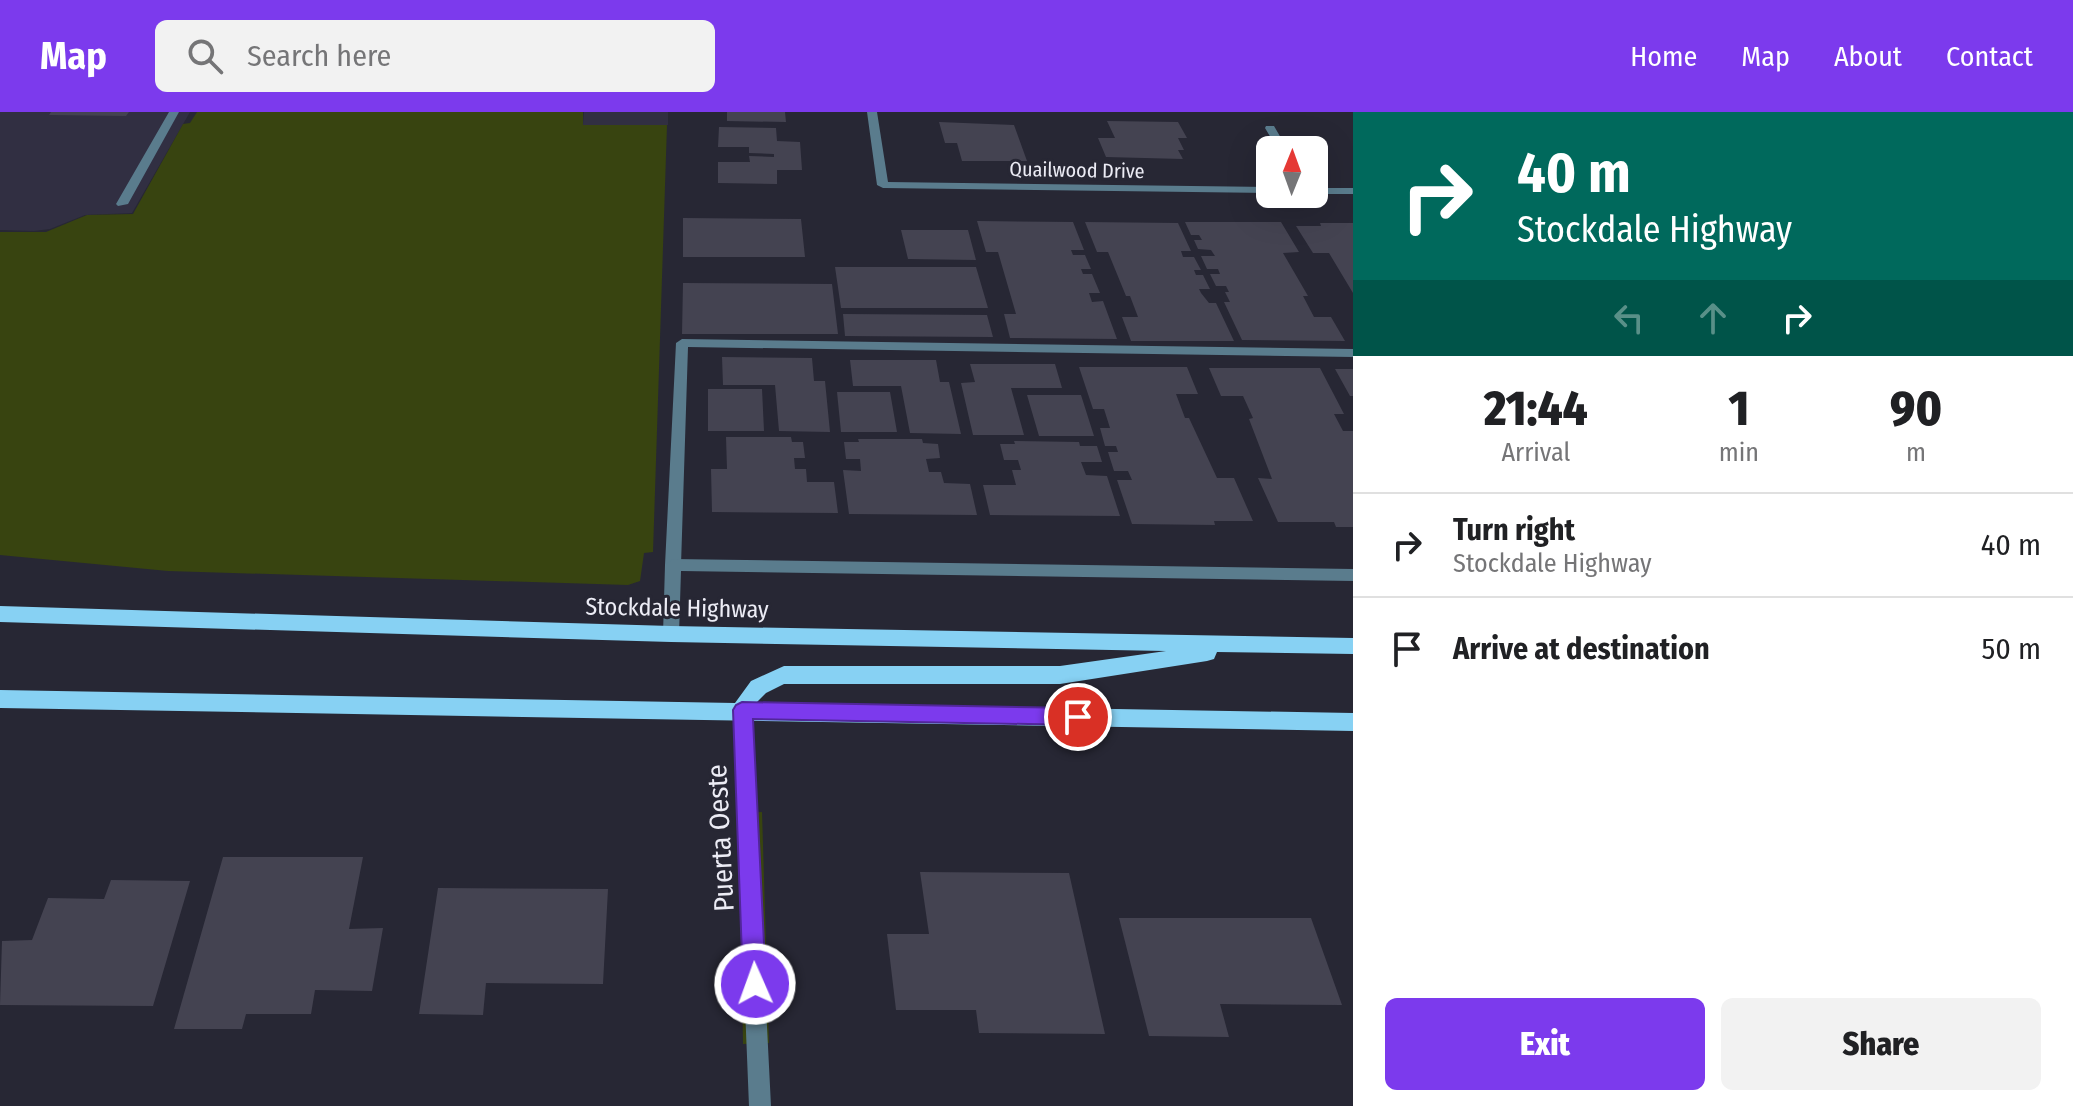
<!DOCTYPE html>
<html lang="en">
<head>
<meta charset="utf-8">
<style>
  :root { --surface:#fff; --page:#f2f2f2; --text:#202124; --muted:#757577; --line:#e0e0e0; --accent:#7c3aed }
  body { margin:0; font-family:"Fira Sans Condensed",sans-serif; background:var(--page); color:var(--text); height:100vh; display:flex; flex-direction:column; font-size:30px; white-space:nowrap }
  * { box-sizing:border-box; margin:0 }
  p { font-size:26px; color:var(--muted) }
  .icon { flex:none; width:44px; height:44px; fill:none; stroke:currentColor; stroke-width:2; stroke-linecap:round; stroke-linejoin:round }
  .map { position:relative; flex:1; overflow:hidden }
  .side { display:flex; flex-direction:column; background:var(--surface); width:720px }
  .side>* { flex:none }
  .guide { background:#00695c; color:#fff; overflow:hidden }
  .needle { width:52px; rotate:1deg }
  .buttons { position:absolute; left:1256px; top:24px; display:grid; gap:16px }
  .buttons a { display:grid; place-items:center; width:72px; height:72px; border-radius:12px; background:var(--surface); box-shadow:0 8px 32px #0002; font-size:40px }
  .pin { position:absolute; display:grid; place-items:center; width:68px; height:68px; color:#fff; margin:-34px; border:4px solid #fff; border-radius:50%; box-shadow:0 2px 8px #0007 }
  .me { position:absolute; width:88px; margin:-44px; rotate:358deg; stroke-linejoin:round; filter:drop-shadow(0 0 6px #0008) }
  .turn { display:flex; align-items:center; gap:28px; height:168px; padding:0 32px; font-size:36px }
  .turn .icon { width:104px; height:104px; stroke-width:2.5 }
  .turn b { display:block; font-size:56px; line-height:68px }
  .lanes { display:flex; align-items:center; height:76px; padding:0 32px; background:#0003; justify-content:center; gap:40px; direction:ltr }
  .lanes .off { opacity:.35 }
  .eta { display:flex; justify-content:space-evenly; align-items:center; height:136px; text-align:center }
  .eta b { font-size:48px; font-weight:800; line-height:56px }
  .action { display:flex; gap:16px; margin-top:auto; padding:16px 32px }
  .action a { flex:1; height:92px; border-radius:12px; background:var(--accent); color:#fff; font-size:32px; font-weight:800; line-height:92px; text-align:center }
  .action a+a { background:var(--page); color:var(--text) }
  ul { padding:0; list-style:none }
  li { display:flex; align-items:center; gap:24px; height:104px; padding:0 32px; border-top:2px solid var(--line) }
  li div { flex:1 }
  li b { display:block; font-size:30px }
  li em { font-style:normal }
  header { display:flex; align-items:center; gap:48px; box-sizing:border-box; height:112px; padding:0 40px; background:var(--accent); color:#fff }
  header strong { font-size:38px }
  nav { display:flex; gap:44px; margin-inline-start:auto; font-size:28px }
  .search { width:560px; height:72px; background:var(--page); display:flex; align-items:center; gap:20px; box-sizing:border-box; padding:0 28px; border-radius:12px; color:var(--muted); font-size:30px }
  main { display:flex; flex:1; min-height:0 }
  .map>svg:first-child { display:block }
</style>
</head>
<body>
<header>
<strong>Map</strong>
<div class="search"><svg class="icon" aria-label="search" viewBox="0 0 24 24"><circle cx="10" cy="10" r="6"/><path d="M15 15l6 6"/></svg>Search here</div>
<nav><a>Home</a><a>Map</a><a>About</a><a>Contact</a></nav>
</header>
<main>
<div class="map">
<svg width="1353" height="994" viewBox="0 0 1353 994">
  <rect width="100%" height="100%" fill="#272734"/>
  <path fill="#312f42" d="M 0,0 L 190,0 L 132,101 L 85,103 L 50,117 L 34,119 L 0,118 Z
    M 584,0 L 668,0 L 668,13 L 583,13 Z"/>
  <path fill="#384410" d="M 197,0 L 583,0 L 583,13 L 667,13 L 653,440 L 644,441 L 640,469 L 628,473 L 168,459 L 0,443 L 0,120 L 46,120 L 87,103 L 133,102 L 183,12 L 190,11 Z
    M 762,700 L 769,931 L 743,932 L 739,701 Z"/>
  <path fill="#444351" d="M 51,0 L 129,0 L 126,4 L 49,3 Z
    M 727,0 L 785,0 L 786,10 L 727,9 Z
    M 1107,9 L 1178,10 L 1187,26 L 1178,26 L 1184,38 L 1178,38 L 1183,47 L 1106,45 L 1098,26 L 1115,26 Z
    M 939,10 L 1014,13 L 1027,49 L 962,49 L 957,31 L 945,31 Z
    M 719,15 L 776,16 L 777,29 L 800,30 L 802,58 L 777,58 L 777,72 L 718,71 L 718,50 L 750,50 L 749,44 L 774,45 L 774,42 L 749,41 L 749,35 L 718,35 Z
    M 683,106 L 801,107 L 805,145 L 683,145 Z
    M 977,109 L 1073,110 L 1084,138 L 1071,138 L 1073,143 L 1085,143 L 1091,157 L 1081,157 L 1083,162 L 1092,162 L 1100,181 L 1089,181 L 1092,190 L 1103,189 L 1117,227 L 1010,226 L 1004,202 L 1016,202 L 998,140 L 986,140 Z
    M 1085,110 L 1178,111 L 1191,139 L 1181,139 L 1183,145 L 1194,145 L 1201,158 L 1194,158 L 1196,163 L 1203,163 L 1210,177 L 1199,177 L 1201,181 L 1209,191 L 1216,191 L 1234,229 L 1131,229 L 1122,205 L 1138,205 L 1130,184 L 1126,184 L 1108,140 L 1097,140 Z
    M 1185,110 L 1281,110 L 1299,140 L 1283,141 L 1308,184 L 1303,184 L 1314,205 L 1331,205 L 1345,229 L 1242,228 L 1224,190 L 1230,190 L 1225,180 L 1229,180 L 1226,174 L 1216,174 L 1210,162 L 1220,162 L 1218,157 L 1207,157 L 1201,144 L 1215,144 L 1211,138 L 1198,137 L 1194,128 L 1202,128 L 1199,123 L 1191,123 Z
    M 1320,111 L 1353,111 L 1353,181 L 1329,141 L 1313,141 L 1296,114 L 1321,114 Z
    M 901,118 L 968,118 L 976,148 L 908,147 Z
    M 835,155 L 976,155 L 988,196 L 841,196 Z
    M 683,171 L 832,172 L 838,222 L 682,222 Z
    M 843,202 L 987,203 L 993,225 L 845,224 Z
    M 722,245 L 812,246 L 814,269 L 825,269 L 830,320 L 779,319 L 775,273 L 723,273 Z
    M 850,248 L 936,248 L 940,270 L 949,270 L 961,322 L 910,321 L 901,274 L 853,274 Z
    M 970,252 L 1055,252 L 1062,276 L 1011,276 L 1024,323 L 973,323 L 961,271 L 975,270 Z
    M 1079,255 L 1187,255 L 1198,282 L 1176,282 L 1185,306 L 1189,306 L 1217,366 L 1234,366 L 1253,409 L 1214,409 L 1215,413 L 1132,412 L 1117,368 L 1132,368 L 1128,359 L 1114,359 L 1108,340 L 1118,340 L 1116,334 L 1105,334 L 1100,316 L 1110,316 L 1104,297 L 1093,297 Z
    M 1209,256 L 1320,256 L 1344,302 L 1334,302 L 1343,319 L 1353,319 L 1353,415 L 1336,415 L 1334,410 L 1278,410 L 1258,366 L 1272,367 L 1249,307 L 1253,306 L 1243,284 L 1221,284 Z
    M 1335,257 L 1353,257 L 1353,284 L 1350,284 Z
    M 708,277 L 762,277 L 764,319 L 708,319 Z
    M 837,280 L 890,280 L 897,320 L 841,320 Z
    M 1027,283 L 1081,283 L 1094,324 L 1039,324 Z
    M 726,325 L 791,325 L 792,330 L 803,330 L 805,346 L 794,346 L 795,357 L 806,357 L 807,370 L 834,370 L 838,401 L 712,400 L 711,357 L 727,357 Z
    M 858,327 L 922,327 L 923,331 L 938,332 L 940,346 L 926,347 L 929,360 L 941,360 L 944,371 L 970,372 L 977,403 L 849,402 L 843,358 L 861,359 L 860,347 L 846,347 L 844,330 L 859,330 Z
    M 1014,329 L 1079,330 L 1080,334 L 1097,334 L 1102,350 L 1081,350 L 1086,363 L 1107,364 L 1120,404 L 990,403 L 983,373 L 1016,373 L 1012,358 L 1021,358 L 1018,348 L 1004,348 L 1000,332 L 1015,332 Z
    M 223,745 L 363,745 L 349,817 L 383,816 L 372,879 L 315,878 L 311,902 L 246,902 L 242,917 L 174,917 Z
    M 920,760 L 1069,761 L 1105,922 L 979,921 L 976,898 L 896,898 L 887,822 L 929,822 Z
    M 111,768 L 190,769 L 153,894 L 0,893 L 2,829 L 32,828 L 48,786 L 104,787 Z
    M 438,776 L 608,777 L 603,872 L 486,871 L 483,903 L 419,902 Z
    M 1119,806 L 1311,806 L 1342,893 L 1220,892 L 1229,925 L 1149,924 Z"/>
  <g fill="none" stroke-linecap="round" stroke-linejoin="round">
    <path fill="#5a7c8d" fill-rule="evenodd" d="M 169,0 L 179,0 L 128,92 L 118,94 L 116,92 Z
      M 682,227 L 1353,237 L 1353,245 L 688,235 L 681,453 L 673,459 L 665,453 L 676,231 Z"/>
    <path fill="#5a7c8d" fill-rule="evenodd" d="M 867,0 L 877,0 L 888,70 L 1270,75 L 1270,81 L 883,76 L 877,73 Z
      M 1266,14 L 1274,14 L 1288,38 L 1278,38 L 1265,16 Z
      M 1314,76 L 1353,76 L 1353,82 L 1314,82 Z
      M 673,447 L 1353,457 L 1353,469 L 681,459 L 679,522 L 677,527 L 665,527 L 663,522 L 665,453 Z
      M 742,591 L 748,593 L 751,598 L 771,994 L 749,994 L 733,598 L 736,593 Z"/>
    <path fill="#87d1f3" fill-rule="evenodd" d="M 0,494 L 671,514 L 1353,526 L 1353,542 L 1217,540 L 1214,547 L 1207,549 L 1060,572 L 784,572 L 766,581 L 756,591 L 1353,601 L 1353,619 L 0,596 L 0,578 L 735,591 L 751,569 L 784,554 L 1060,554 L 1166,539 L 671,530 L 0,510 Z"/>
  </g>
  <path fill="#7c3aed" stroke="#51269a" stroke-width="2" d="M 742,590 L 1078,596 L 1085,599 L 1088,605 L 1085,610 L 1078,613 L 753,607 L 766,872 L 763,880 L 755,884 L 746,880 L 743,872 L 733,598 L 736,593 Z"/>
  <g text-anchor="middle" stroke-width="6" stroke-linejoin="round" paint-order="stroke">
    <g font-size="20" fill="#ececf5" stroke="#272734">
      <text transform="translate(1077 58) rotate(1)" y="7">Quailwood Drive</text>
    </g>
    <g font-size="24" fill="#ececf5" stroke="#272734">
      <text transform="translate(677 496) rotate(1)" y="8">Stockdale Highway</text>
    </g>
    <g font-size="28" fill="#ececf5" stroke="#272734">
      <text transform="translate(720 726) rotate(-93)" y="10">Puerta Oeste</text>
    </g>
  </g>
</svg>
<div class="buttons">
<a><svg class="needle" viewBox="-14 -14 28 28"><path d="M0-13l5 13h-10z" fill="#e53935"/><path d="M0 13l5-13h-10z" fill="#757577"/></svg></a>
</div>
<div class="pin" style="left:1078px;top:605px;background:#d93025"><svg class="icon" aria-label="arrive" viewBox="0 0 24 24"><path d="M6 21V4h12l-3 4 3 4H6"/></svg></div>
<svg class="me" style="left:755px;top:872px" viewBox="-20 -20 40 40"><circle r="17" fill="#7c3aed" stroke="#fff" stroke-width="3"/><path d="M0-11L8 9 0 5-8 9z" fill="#fff"/></svg>
</div>
<section class="side">
<div class="guide">
<div class="turn"><svg class="icon" aria-label="right" viewBox="0 0 24 24"><path d="M7 20v-9h11M14 6l5 5-5 5"/></svg><div><b>40 m</b>Stockdale Highway</div></div>
<div class="lanes"><svg class="icon off" aria-label="left" viewBox="0 0 24 24"><path d="M17 20v-9H6M10 6l-5 5 5 5"/></svg><svg class="icon off" aria-label="ahead" viewBox="0 0 24 24"><path d="M12 20V5M6 11l6-6 6 6"/></svg><svg class="icon" aria-label="right" viewBox="0 0 24 24"><path d="M7 20v-9h11M14 6l5 5-5 5"/></svg></div>
</div>
<div class="eta">
<div><b>21:44</b><p>Arrival</p></div>
<div><b>1</b><p>min</p></div>
<div><b>90</b><p>m</p></div>
</div>
<ul>
<li><svg class="icon" aria-label="right" viewBox="0 0 24 24"><path d="M7 20v-9h11M14 6l5 5-5 5"/></svg><div><b>Turn right</b><p>Stockdale Highway</p></div><em>40 m</em></li>
<li><svg class="icon" aria-label="arrive" viewBox="0 0 24 24"><path d="M6 21V4h12l-3 4 3 4H6"/></svg><div><b>Arrive at destination</b></div><em>50 m</em></li>
</ul>
<div class="action"><a>Exit</a><a>Share</a></div>
</section>
</main>
</body>
</html>
